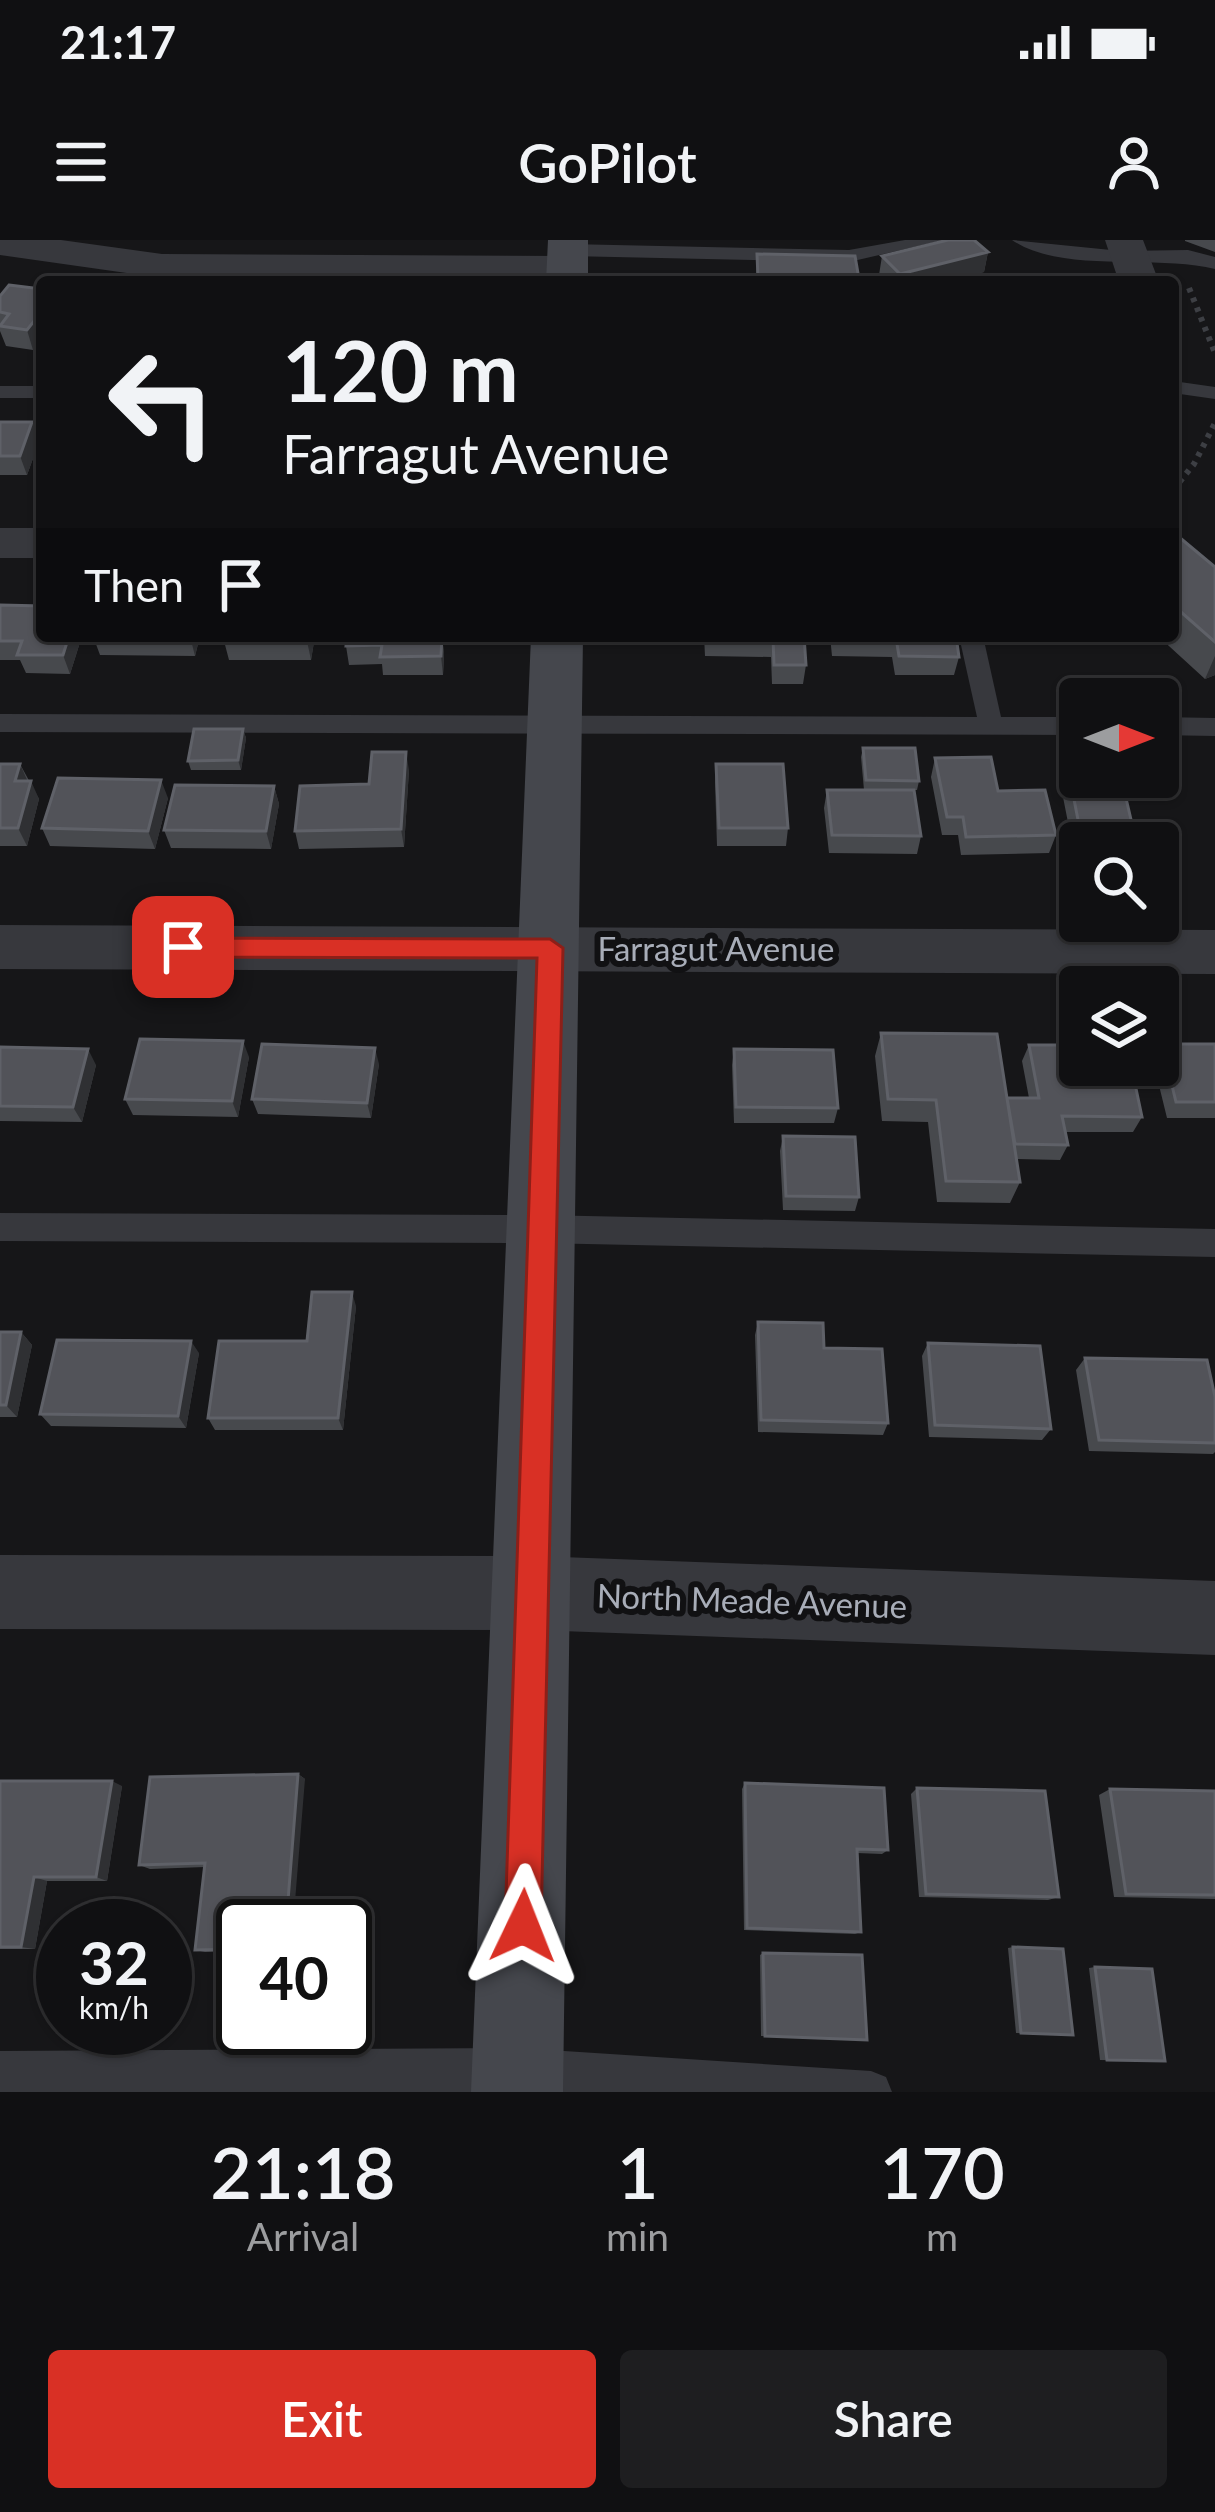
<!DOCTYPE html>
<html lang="en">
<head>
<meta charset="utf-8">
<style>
  :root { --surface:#101012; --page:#1e1e20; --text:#f1f3f6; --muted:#9c9d9f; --line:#303032; --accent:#d93025 }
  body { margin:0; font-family:Lato,sans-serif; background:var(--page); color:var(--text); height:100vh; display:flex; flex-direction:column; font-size:45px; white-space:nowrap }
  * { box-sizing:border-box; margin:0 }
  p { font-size:39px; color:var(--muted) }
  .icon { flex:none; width:66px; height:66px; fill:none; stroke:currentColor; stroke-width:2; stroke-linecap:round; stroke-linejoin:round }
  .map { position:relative; height:1852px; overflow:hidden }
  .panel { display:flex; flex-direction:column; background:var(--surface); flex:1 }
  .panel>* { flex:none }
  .top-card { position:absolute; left:36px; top:36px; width:1143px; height:366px; border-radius:12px; box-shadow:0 3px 9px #0004,0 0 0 3px var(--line); background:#101012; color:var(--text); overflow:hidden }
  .needle { width:78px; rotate:90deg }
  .controls { position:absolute; left:1059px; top:438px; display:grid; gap:24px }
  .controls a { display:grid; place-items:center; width:120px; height:120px; border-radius:12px; background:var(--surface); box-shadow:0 3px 9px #0004,0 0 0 3px var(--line); font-size:60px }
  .speed { position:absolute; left:36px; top:1659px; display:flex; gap:24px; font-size:60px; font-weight:700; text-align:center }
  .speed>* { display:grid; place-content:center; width:156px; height:156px; border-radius:50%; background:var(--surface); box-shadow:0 3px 9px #0004,0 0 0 3px var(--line); line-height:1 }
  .speed small { font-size:30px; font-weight:400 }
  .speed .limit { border:6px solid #111; border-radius:18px; background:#fff; color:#111 }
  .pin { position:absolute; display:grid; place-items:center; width:102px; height:102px; color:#fff; margin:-51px; border-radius:24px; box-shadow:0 6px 18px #0006 }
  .me { position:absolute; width:132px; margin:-66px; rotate:2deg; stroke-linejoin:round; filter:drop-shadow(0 0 9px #0008) }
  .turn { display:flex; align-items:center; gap:42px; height:252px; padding:0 48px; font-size:54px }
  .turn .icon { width:156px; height:156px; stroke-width:2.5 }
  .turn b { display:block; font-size:84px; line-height:102px }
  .then { display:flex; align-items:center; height:114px; padding:0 48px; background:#0003; gap:24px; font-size:45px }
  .eta { display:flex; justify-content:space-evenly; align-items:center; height:204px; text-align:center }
  .eta b { font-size:72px; font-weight:600; line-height:84px }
  .button { display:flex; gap:24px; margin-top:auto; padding:24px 48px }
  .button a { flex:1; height:138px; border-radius:12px; background:var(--accent); color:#fff; font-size:48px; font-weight:600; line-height:138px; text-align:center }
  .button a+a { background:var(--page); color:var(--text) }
  .status { display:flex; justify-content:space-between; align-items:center; height:84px; padding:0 60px; background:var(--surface); direction:ltr }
  .status svg { height:33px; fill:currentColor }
  header { display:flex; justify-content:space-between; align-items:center; height:156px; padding:0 48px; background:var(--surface); font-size:54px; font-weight:600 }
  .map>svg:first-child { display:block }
</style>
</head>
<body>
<div class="status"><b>21:17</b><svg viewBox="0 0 49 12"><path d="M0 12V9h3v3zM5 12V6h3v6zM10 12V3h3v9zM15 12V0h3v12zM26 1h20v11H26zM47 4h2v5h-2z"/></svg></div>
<header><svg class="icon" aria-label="menu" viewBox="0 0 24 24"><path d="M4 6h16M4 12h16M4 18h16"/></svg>GoPilot<svg class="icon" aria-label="person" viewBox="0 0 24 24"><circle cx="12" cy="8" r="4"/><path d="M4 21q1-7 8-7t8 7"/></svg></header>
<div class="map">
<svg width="1215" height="1852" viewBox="0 0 1215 1852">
  <rect width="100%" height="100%" fill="#161618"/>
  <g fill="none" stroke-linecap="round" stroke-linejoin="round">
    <path stroke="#3d3f44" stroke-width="6" stroke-dasharray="4.5 6" stroke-linecap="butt" d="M 1189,48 L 1215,113
      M 1173,250 L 1194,224 L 1215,183"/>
    <path fill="#37383d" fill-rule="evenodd" d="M 905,0 L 944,0 L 849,22 L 568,16 L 559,10 L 568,4 L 849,10 Z
      M 1012,0 L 1121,11 L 1188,10 L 1215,17 L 1215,29 C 1156,14 1061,34 1012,0 Z
      M 1173,141 L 1215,147 L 1215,159 L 1173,153 Z
      M 0,146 L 42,146 L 42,158 L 0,158 Z
      M 959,396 L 983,396 L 1001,477 L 1080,477 L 1080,495 L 0,492 L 0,474 L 977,477 Z
      M 1158,477 L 1215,478 L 1215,496 L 1158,495 Z
      M 0,973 L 539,975 L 1215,989 L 1215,1017 L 539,1003 L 0,1001 Z
      M 518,1808 L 871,1831 L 886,1837 L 892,1852 L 0,1852 L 0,1811 Z"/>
    <path fill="#37383d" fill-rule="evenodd" d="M 0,0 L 61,0 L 162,14 L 567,16 L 581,20 L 587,28 L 581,36 L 567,40 L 162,38 L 0,15 Z
      M 1105,0 L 1143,0 L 1159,42 L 1119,42 Z
      M 0,288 L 42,288 L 42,318 L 0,318 Z
      M 0,685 L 1215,690 L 1215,734 L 0,729 Z
      M 0,1315 L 534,1316 L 1215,1341 L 1215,1415 L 534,1390 L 0,1389 Z"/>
    <path fill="#45474d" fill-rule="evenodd" d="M 548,0 L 588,0 L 588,42 L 546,42 Z
      M 531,396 L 583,396 L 563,1852 L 471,1852 Z"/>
  </g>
  <path fill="#47494d" d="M 1185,0 L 1215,0 L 1215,12 L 1185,1 Z
    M 988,12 L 984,32 L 943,42 L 886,42 L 879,35 L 882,16 Z
    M 757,14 L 859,39 L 858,42 L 756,42 Z
    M 42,49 L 42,101 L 40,100 L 33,110 L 6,106 L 0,91 L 0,72 Z
    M 0,182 L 39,202 L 27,235 L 0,235 Z
    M 1173,292 L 1215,327 L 1215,435 L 1205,439 L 1158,396 L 1173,396 Z
    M 0,365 L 82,396 L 70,434 L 26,433 L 20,420 L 0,420 Z
    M 93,396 L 200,396 L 195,416 L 100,415 Z
    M 225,396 L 315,396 L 311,420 L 229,420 L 224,401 Z
    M 442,396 L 444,414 L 443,435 L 383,435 L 382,424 L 349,425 L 346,406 Z
    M 704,396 L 804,396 L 806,425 L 803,444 L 772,444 L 771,417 L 705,416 Z
    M 830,396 L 956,396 L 959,417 L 954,435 L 895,435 L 892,417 L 832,416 Z
    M 243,489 L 246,498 L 241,530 L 191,530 L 188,521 Z
    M 863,508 L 919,541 L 917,550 L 914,550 L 921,596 L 917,614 L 829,613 L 824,568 L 827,550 L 864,550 L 861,517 Z
    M 935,518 L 998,551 L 1056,595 L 1049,613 L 961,615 L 958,595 L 942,595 L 931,537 Z
    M 0,524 L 20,524 L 39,559 L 27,606 L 0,606 Z
    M 716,524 L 788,588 L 786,606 L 717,606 L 715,542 Z
    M 409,530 L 404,607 L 299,609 L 295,591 L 369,544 Z
    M 1069,534 L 1136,601 L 1135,603 L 1080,603 L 1080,618 L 1075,618 L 1062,552 Z
    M 274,546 L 279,564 L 271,609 L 171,608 L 164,590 Z
    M 168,558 L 155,609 L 50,606 L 42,588 Z
    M 881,793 L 1007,858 L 1029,858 L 1022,821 L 1029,805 L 1142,877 L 1133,892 L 1065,892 L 1068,905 L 1060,920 L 1017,919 L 1020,942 L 1010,963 L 937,962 L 928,882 L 882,881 L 875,816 Z
    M 1162,804 L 1215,804 L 1215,878 L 1167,878 L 1154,825 L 1158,825 L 1158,812 Z
    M 0,807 L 96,825 L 82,882 L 0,881 Z
    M 734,809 L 838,868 L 834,883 L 734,883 L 732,825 Z
    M 249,817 L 238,877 L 133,875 L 125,859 Z
    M 379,824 L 371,878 L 258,874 L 252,859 Z
    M 783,896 L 859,957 L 855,971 L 783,970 L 780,911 Z
    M 356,1066 L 343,1190 L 215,1190 L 208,1178 L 307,1101 Z
    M 758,1082 L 824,1108 L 888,1183 L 883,1195 L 758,1192 L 755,1095 Z
    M 0,1092 L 21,1092 L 32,1105 L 17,1177 L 0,1177 Z
    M 928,1103 L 1051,1189 L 1042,1200 L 929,1197 L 922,1116 Z
    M 199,1113 L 186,1188 L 51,1186 L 40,1174 Z
    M 1085,1118 L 1215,1157 L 1215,1212 L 1213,1214 L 1089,1211 L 1076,1130 Z
    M 298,1534 L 305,1539 L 243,1686 L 243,1711 L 205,1712 L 195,1710 L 205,1627 L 150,1629 L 139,1625 Z
    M 0,1541 L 122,1546 L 107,1641 L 47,1641 L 35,1709 L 0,1709 Z
    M 745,1543 L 888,1610 L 882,1614 L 857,1613 L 861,1692 L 855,1694 L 744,1690 L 742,1549 Z
    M 917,1548 L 1059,1657 L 1048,1660 L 919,1657 L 911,1554 Z
    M 1110,1549 L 1215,1551 L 1215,1659 L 1114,1657 L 1099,1555 Z
    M 1013,1707 L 1073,1795 L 1016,1793 L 1008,1708 Z
    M 763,1713 L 867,1800 L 761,1796 L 760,1715 Z
    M 1095,1727 L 1165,1821 L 1100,1820 L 1089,1728 Z"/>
  <path fill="#2f3033" d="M 988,12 L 984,32 L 943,42 L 899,42 L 900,34 Z
    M 34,81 L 40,100 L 33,110 L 27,90 Z
    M 32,182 L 39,202 L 27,235 L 20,216 Z
    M 69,396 L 82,396 L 70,434 L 63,415 Z
    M 190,396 L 200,396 L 195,416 Z
    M 308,396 L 315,396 L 311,420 L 307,401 Z
    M 442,396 L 444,414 L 443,435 L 441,416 Z
    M 1215,416 L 1215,435 L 1205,439 Z
    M 243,489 L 246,498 L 241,530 L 238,520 Z
    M 406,512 L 409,530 L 404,607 L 401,589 Z
    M 20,524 L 28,542 L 15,541 Z
    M 161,540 L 168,558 L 155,609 L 148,591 Z
    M 31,541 L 39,559 L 27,606 L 18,588 Z
    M 274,546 L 279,564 L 271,609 L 266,591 Z
    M 243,801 L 249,817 L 238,877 L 232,861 Z
    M 375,808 L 379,824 L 371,878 L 367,863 Z
    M 88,809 L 96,825 L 82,882 L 73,867 Z
    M 352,1052 L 356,1066 L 343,1190 L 338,1178 Z
    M 21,1092 L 32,1105 L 17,1177 L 6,1165 Z
    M 191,1101 L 199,1113 L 186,1188 L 178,1176 Z
    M 298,1534 L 305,1539 L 293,1686 L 286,1686 Z
    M 112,1541 L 122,1546 L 107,1641 L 96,1637 Z
    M 34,1637 L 47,1641 L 35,1709 L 21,1707 Z"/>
  <path fill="#525359" stroke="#5f6168" stroke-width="3" d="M 948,0 L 974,0 L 988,12 L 900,34 L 882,16 Z
    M 757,14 L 855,16 L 859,39 L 758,38 Z
    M 9,45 L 42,49 L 42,82 L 34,81 L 27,90 L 0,86 L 9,74 L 0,72 L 0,56 Z
    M 0,182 L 32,182 L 20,216 L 0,216 Z
    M 1173,292 L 1215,327 L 1215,402 L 1173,365 Z
    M 0,365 L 42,366 L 42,396 L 69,396 L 63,415 L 17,415 L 22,401 L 0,401 Z
    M 101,396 L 190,396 L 190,397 Z
    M 225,396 L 308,396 L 307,401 L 224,401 Z
    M 347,396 L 442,396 L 441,416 L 380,417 L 382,405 L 346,406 Z
    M 706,396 L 804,396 L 806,425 L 774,425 L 773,398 Z
    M 835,396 L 956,396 L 959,417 L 899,416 L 896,398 Z
    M 194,489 L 243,489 L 238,520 L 188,521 Z
    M 863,508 L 915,508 L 919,541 L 866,540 Z
    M 372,512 L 406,512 L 401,589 L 295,591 L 300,546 L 369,544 Z
    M 991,517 L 998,551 L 1045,550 L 1056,595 L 966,597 L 963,577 L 947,577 L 935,518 Z
    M 0,524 L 20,524 L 15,541 L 31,541 L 18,588 L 0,588 Z
    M 716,524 L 783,524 L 788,588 L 719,588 Z
    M 1069,534 L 1080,534 L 1080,537 L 1121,537 L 1136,601 L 1082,600 Z
    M 58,538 L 161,540 L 148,591 L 42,588 Z
    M 175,545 L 274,546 L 266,591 L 164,590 Z
    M 827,550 L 914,550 L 921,596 L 832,595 Z
    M 881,793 L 997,794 L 1020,942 L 946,941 L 936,860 L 888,859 Z
    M 140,799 L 243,801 L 232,861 L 125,859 Z
    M 262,804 L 375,808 L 367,863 L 252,859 Z
    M 1162,804 L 1215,804 L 1215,862 L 1176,862 Z
    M 1029,805 L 1080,805 L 1080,825 L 1131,825 L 1142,877 L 1062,876 L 1068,905 L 1015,904 L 1007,858 L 1039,858 Z
    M 0,807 L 88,809 L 73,867 L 0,866 Z
    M 734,809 L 833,810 L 838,868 L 736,867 Z
    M 783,896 L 855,897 L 859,957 L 786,956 Z
    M 312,1052 L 352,1052 L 338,1178 L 208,1178 L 219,1101 L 307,1101 Z
    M 758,1082 L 823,1083 L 824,1108 L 882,1109 L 888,1183 L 761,1180 Z
    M 0,1092 L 21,1092 L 6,1165 L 0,1165 Z
    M 57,1100 L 191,1101 L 178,1176 L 40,1174 Z
    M 928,1103 L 1040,1106 L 1051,1189 L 935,1185 Z
    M 1085,1118 L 1207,1120 L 1215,1157 L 1215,1203 L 1099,1200 Z
    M 298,1534 L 286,1686 L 243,1686 L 243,1709 L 195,1710 L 205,1623 L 139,1625 L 150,1537 Z
    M 0,1541 L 112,1541 L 96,1637 L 34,1637 L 21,1707 L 0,1707 Z
    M 745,1543 L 884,1548 L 888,1610 L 857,1609 L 861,1692 L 747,1688 Z
    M 917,1548 L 1045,1551 L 1059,1657 L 926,1654 Z
    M 1110,1549 L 1215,1551 L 1215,1655 L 1126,1654 Z
    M 1013,1707 L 1063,1709 L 1073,1795 L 1021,1793 Z
    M 763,1713 L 862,1715 L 867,1800 L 765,1796 Z
    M 1095,1727 L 1152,1729 L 1165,1821 L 1107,1820 Z"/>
  <path fill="#d93025" stroke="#8d1f18" stroke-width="3" d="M 183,698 L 550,699 L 563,708 L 541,1686 L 536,1699 L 523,1704 L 510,1699 L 505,1686 L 537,718 L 183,717 L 170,707 Z"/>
  <g text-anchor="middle" stroke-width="12" stroke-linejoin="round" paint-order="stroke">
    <g font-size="33" fill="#a8adb8" stroke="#111113">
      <text x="716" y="721">Farragut Avenue</text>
      <text transform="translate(752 1361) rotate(2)" y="12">North Meade Avenue</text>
    </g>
  </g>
</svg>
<div class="controls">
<a><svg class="needle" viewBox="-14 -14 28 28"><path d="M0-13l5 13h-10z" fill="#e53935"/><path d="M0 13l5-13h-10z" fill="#9c9d9f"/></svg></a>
<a><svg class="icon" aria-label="search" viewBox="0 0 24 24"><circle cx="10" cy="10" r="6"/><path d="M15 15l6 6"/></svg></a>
<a><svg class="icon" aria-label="layers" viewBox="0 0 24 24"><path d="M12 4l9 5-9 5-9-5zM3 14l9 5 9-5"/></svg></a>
</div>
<div class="speed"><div>32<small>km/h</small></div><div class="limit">40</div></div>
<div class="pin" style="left:183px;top:707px;background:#d93025"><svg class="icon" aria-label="arrive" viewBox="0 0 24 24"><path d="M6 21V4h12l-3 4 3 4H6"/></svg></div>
<svg class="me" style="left:523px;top:1686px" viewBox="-20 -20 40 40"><path d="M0-17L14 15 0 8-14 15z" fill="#d93025" stroke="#fff" stroke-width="4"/></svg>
<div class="top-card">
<div class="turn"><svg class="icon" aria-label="left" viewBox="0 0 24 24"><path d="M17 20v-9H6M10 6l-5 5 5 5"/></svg><div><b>120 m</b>Farragut Avenue</div></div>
<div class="then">Then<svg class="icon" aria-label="arrive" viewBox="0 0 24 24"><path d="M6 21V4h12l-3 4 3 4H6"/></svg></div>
</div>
</div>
<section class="panel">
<div class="eta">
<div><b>21:18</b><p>Arrival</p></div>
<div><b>1</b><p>min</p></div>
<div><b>170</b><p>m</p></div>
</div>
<div class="button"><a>Exit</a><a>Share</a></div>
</section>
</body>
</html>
